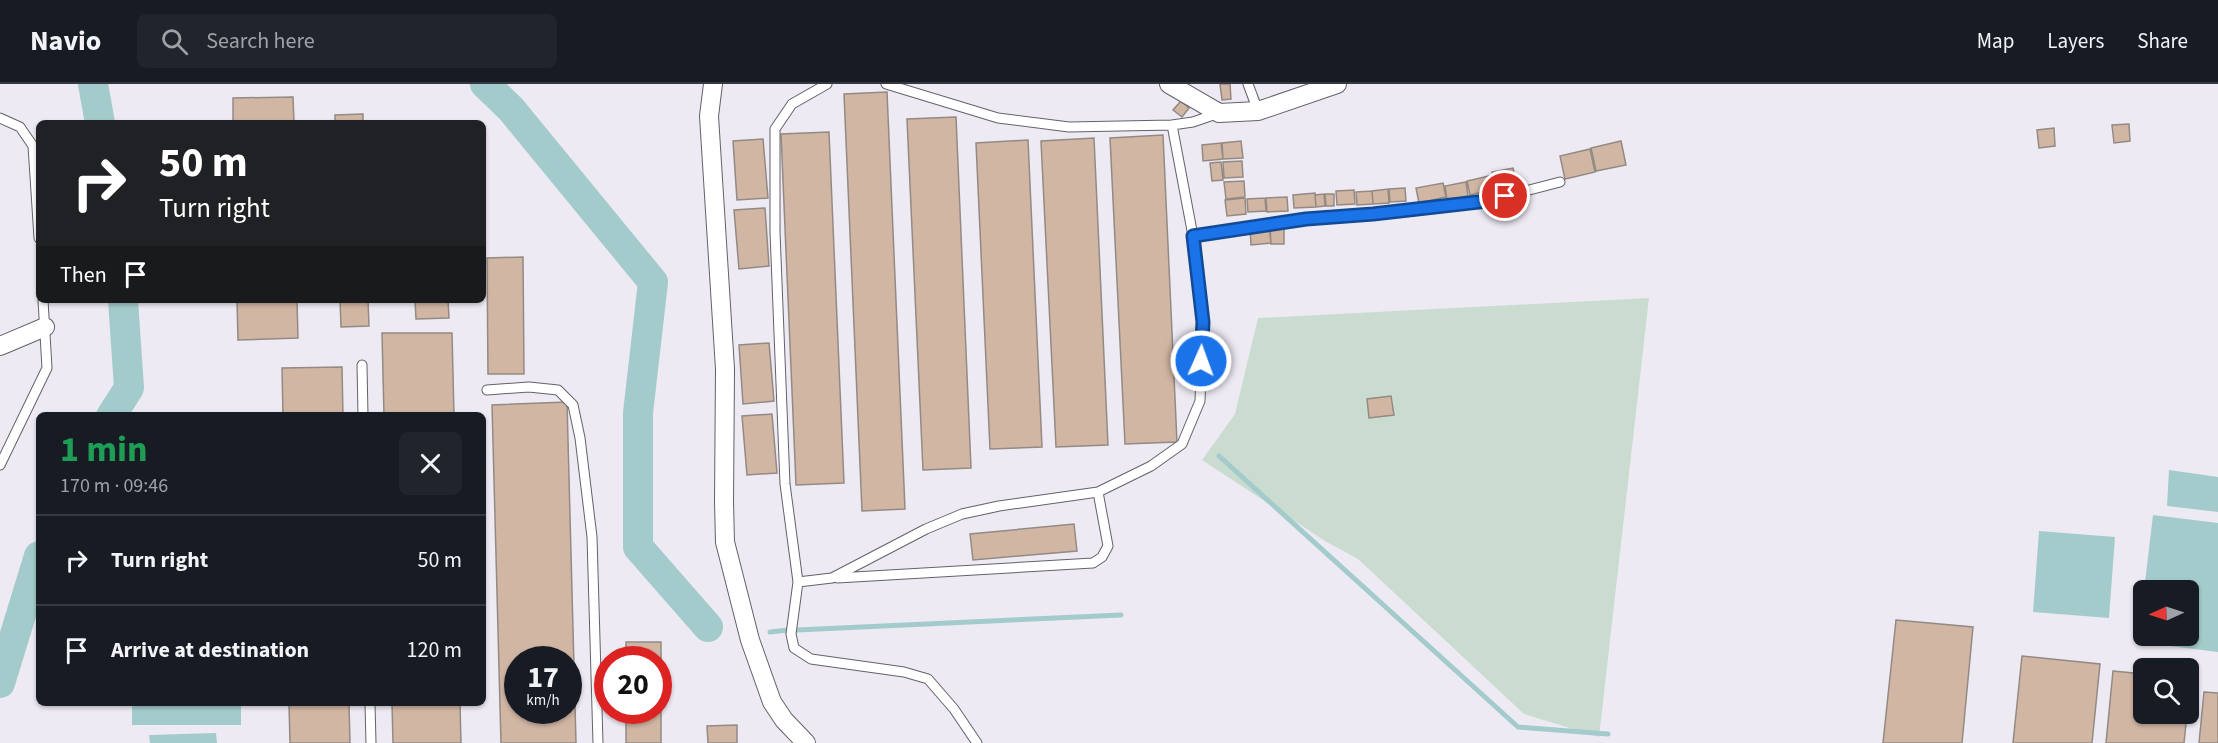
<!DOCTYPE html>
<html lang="en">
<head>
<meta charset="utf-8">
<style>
  :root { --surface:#171b24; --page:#20242c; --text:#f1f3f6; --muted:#9ea1a6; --line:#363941 }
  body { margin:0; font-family:"Source Sans 3",sans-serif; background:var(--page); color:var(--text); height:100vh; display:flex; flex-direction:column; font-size:22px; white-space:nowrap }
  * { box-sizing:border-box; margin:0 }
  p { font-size:20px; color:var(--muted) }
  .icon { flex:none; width:33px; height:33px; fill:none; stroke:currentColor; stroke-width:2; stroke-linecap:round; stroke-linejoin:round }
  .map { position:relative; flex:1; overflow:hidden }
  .side { position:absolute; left:36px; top:328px; width:450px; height:294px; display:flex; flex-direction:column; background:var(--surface); border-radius:9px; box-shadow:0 2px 4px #0004 }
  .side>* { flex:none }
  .banner { position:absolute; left:36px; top:36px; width:450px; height:183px; border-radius:9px; box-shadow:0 2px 4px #0004; background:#202124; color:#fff; overflow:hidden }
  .needle { width:39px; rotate:267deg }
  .buttons { position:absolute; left:2133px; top:496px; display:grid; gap:12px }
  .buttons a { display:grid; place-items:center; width:66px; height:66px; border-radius:9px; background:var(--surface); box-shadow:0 2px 4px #0004; font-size:30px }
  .speed { position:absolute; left:504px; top:562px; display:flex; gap:12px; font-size:30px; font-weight:700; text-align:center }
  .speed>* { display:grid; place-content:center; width:78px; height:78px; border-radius:50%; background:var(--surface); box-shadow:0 2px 4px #0004; line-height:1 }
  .speed small { font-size:15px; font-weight:400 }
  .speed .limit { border:9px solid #d22; background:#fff; color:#111 }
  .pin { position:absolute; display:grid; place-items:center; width:51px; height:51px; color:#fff; margin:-26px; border:3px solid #fff; border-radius:50%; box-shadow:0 2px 6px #0007 }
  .me { position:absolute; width:66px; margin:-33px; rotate:2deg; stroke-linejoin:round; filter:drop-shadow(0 0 4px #0008) }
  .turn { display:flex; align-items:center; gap:21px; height:126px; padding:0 24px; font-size:27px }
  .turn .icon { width:78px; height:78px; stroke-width:2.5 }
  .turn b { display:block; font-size:42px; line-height:51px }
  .then { display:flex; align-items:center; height:57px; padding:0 24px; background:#0003; gap:12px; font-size:22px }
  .round { display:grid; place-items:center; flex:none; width:63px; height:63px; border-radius:9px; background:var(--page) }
  .summary { display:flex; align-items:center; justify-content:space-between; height:102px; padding:0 24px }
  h1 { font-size:36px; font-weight:700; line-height:45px; color:#1e9e55 }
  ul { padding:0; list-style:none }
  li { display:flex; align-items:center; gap:18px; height:90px; padding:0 24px; border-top:2px solid var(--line) }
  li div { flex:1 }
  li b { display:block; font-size:22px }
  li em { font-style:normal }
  header { display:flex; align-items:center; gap:36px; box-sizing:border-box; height:84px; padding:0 30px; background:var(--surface); border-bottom:2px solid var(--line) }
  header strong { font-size:28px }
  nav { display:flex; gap:33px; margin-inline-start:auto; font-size:21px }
  .search { width:420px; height:54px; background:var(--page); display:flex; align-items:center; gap:15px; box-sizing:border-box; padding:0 21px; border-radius:9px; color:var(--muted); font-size:22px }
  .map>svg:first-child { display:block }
</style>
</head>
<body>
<header>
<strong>Navio</strong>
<div class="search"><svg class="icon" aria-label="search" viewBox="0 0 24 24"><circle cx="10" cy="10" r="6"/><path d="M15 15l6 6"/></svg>Search here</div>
<nav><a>Map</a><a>Layers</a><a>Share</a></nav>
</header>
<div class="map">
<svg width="2218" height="659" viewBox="0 0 2218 659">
  <rect width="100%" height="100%" fill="#eeeaf4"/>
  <path fill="#cadcd0" d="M 1649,214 L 1599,653 L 1524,630 L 1358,475 L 1325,457 L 1202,376 L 1235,330 L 1258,234 Z"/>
  <path fill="#a4cbcb" d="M 2169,386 L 2218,393 L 2218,428 L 2167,422 Z
    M 2153,431 L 2218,439 L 2218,568 L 2138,558 L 2143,512 L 2144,552 L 2188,552 L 2188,507 L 2144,507 Z
    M 2039,447 L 2115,453 L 2109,534 L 2033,528 Z
    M 132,620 L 241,620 L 241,641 L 132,641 Z
    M 216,649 L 217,659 L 150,659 L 149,651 Z"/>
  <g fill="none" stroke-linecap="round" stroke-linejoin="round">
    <path stroke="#a4cbcb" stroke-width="5" d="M 1219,372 L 1518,643 L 1608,650
      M 797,546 L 1121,531
      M 770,548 L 788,546"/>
    <path stroke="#a4cbcb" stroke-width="30" d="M 93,0 L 100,39
      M 485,0 L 511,25 L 653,198 L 638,329 L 638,463 L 708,543
      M 111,332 L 129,304 L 123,216
      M 0,599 L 39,472"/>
  </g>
  <path fill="#d2b6a4" stroke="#938a84" stroke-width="1.5" fill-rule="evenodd" d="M 1220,0 L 1230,0 L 1231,15 L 1222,16 Z
    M 887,8 L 905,425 L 862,427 L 844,10 Z
    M 293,13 L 294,39 L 233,39 L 233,14 Z
    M 1181,17 L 1189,24 L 1182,33 L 1173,26 Z
    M 363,30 L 363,39 L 335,39 L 335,31 Z
    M 956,33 L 971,384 L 923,386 L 907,35 Z
    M 2129,40 L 2130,57 L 2114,59 L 2112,41 Z
    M 2054,44 L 2055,62 L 2039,64 L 2037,46 Z
    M 829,48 L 844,399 L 796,401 L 781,50 Z
    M 1163,51 L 1177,358 L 1125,360 L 1110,54 Z
    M 1094,54 L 1108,361 L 1056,363 L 1041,57 Z
    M 763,55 L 768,114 L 737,116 L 733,57 Z
    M 1028,56 L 1042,363 L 990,365 L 976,59 Z
    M 1241,57 L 1243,74 L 1223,75 L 1222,59 Z
    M 1621,57 L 1626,81 L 1596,87 L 1591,64 Z
    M 1221,59 L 1223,75 L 1203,77 L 1202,61 Z
    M 1590,65 L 1595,88 L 1565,95 L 1560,72 Z
    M 1242,77 L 1243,93 L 1224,94 L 1223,78 Z
    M 1221,78 L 1223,96 L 1212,97 L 1210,79 Z
    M 1513,84 L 1516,97 L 1495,102 L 1492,88 Z
    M 1489,92 L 1491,106 L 1470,111 L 1467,97 Z
    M 1244,97 L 1245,113 L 1226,115 L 1224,98 Z
    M 1466,98 L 1468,112 L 1447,116 L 1445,102 Z
    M 1443,99 L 1446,113 L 1419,119 L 1416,104 Z
    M 1405,104 L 1406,117 L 1390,118 L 1389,105 Z
    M 1388,105 L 1389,119 L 1373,120 L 1372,107 Z
    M 1354,106 L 1355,120 L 1337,121 L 1336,107 Z
    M 1372,107 L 1373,120 L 1357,121 L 1356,108 Z
    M 1315,109 L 1316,123 L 1294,124 L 1293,111 Z
    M 1324,110 L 1325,122 L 1316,123 L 1315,111 Z
    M 1325,110 L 1334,110 L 1334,122 L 1326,122 Z
    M 1287,113 L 1288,127 L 1267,128 L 1266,114 Z
    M 1245,114 L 1246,130 L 1227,132 L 1225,116 Z
    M 1265,114 L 1266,127 L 1248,128 L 1247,115 Z
    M 765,124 L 769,182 L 739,185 L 734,126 Z
    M 1269,143 L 1271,159 L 1251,161 L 1250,145 Z
    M 1284,143 L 1284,160 L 1271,160 L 1270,144 Z
    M 523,173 L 524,290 L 488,290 L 487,174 Z
    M 237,216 L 297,216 L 298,254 L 238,256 Z
    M 340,216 L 368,216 L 369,242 L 341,243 Z
    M 415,216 L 448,216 L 449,234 L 416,235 Z
    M 382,249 L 452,249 L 454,332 L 384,332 Z
    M 769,259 L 774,317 L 743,320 L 739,261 Z
    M 342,283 L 343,332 L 283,332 L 282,284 Z
    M 1391,312 L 1394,331 L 1369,334 L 1367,315 Z
    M 567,318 L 576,659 L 501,659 L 492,321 ZM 518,576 L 568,576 L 568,627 L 518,627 Z
    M 772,330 L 777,389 L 747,391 L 742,332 Z
    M 1074,440 L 1077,467 L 973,476 L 970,450 Z
    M 1896,536 L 1973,543 L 1962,659 L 1883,659 Z
    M 626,558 L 661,558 L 661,659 L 626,659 L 626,627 L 658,627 L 658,576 L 626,576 Z
    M 2022,572 L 2100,580 L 2092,659 L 2013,659 Z
    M 2113,587 L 2144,590 L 2144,630 L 2187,630 L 2184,659 L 2106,659 Z
    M 2204,608 L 2218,609 L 2218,659 L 2199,659 Z
    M 289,620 L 349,620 L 350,659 L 290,659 Z
    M 392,620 L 460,620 L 461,659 L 393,659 Z
    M 737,641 L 737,659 L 708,659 L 707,642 Z"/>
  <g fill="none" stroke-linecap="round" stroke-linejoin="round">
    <defs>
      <path id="lane" d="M 827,0 L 792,20 L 775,45 L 775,148 L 785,400 L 798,498 L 791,550 L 794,564 L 811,575 L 904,588 L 928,595 L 954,625 L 977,659
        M 886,0 L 998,34 L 1069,43 L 1172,41 L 1193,38 L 1219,29
        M 1248,0 L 1258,27
        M 0,34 L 20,43 L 33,62 L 39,154
        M 1193,152 L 1306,135 L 1373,131 L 1487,117 L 1560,98
        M 362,281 L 363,332
        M 487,306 L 529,303 L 558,306 L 573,321 L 580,354 L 592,453 L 598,659
        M 0,381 L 47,284 L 43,216
        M 837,494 L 1093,479 L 1102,473 L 1108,462 L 1098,408
        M 798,498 L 832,494 L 926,445 L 962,430 L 999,422 L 1098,408 L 1151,382 L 1182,360 L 1200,317 L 1203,238 L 1193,152 L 1172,41
        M 370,620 L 371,659"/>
      <path id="street" d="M 713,0 L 709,32 L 725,285 L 724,418 L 725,458 L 750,556 L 772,618 L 784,636 L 806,659
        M 1169,0 L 1219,29 L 1258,27 L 1337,0
        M 0,262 L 45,243"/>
    </defs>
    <use href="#lane" stroke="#64616a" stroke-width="11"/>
    <use href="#street" stroke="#64616a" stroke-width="20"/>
    <use href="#lane" stroke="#fff" stroke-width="9"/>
    <use href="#street" stroke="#fff" stroke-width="18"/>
  </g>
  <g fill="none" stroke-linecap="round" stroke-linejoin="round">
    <defs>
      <path id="route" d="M 1201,277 L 1203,238 L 1193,152 L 1306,135 L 1373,130 L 1487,117 L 1505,112"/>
    </defs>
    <use href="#route" stroke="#114b97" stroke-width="15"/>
    <use href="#route" stroke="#1a73e8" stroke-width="10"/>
  </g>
</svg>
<div class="buttons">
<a><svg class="needle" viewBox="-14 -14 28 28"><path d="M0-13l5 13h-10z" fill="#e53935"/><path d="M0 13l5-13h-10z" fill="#9ea1a6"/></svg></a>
<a><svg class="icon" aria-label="search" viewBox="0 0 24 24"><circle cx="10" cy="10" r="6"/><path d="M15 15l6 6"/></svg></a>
</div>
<div class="speed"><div>17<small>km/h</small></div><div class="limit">20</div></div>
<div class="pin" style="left:1505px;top:112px;background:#d93025"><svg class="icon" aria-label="arrive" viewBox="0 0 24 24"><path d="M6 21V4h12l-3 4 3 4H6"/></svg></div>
<svg class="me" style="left:1201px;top:277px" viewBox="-20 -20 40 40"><circle r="17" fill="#1a73e8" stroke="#fff" stroke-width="3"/><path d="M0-11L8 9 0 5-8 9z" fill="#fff"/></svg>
<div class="banner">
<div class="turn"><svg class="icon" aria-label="right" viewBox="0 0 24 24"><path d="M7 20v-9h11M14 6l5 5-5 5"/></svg><div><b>50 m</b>Turn right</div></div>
<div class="then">Then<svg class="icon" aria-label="arrive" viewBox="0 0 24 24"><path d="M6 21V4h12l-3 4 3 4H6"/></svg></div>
</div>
<section class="side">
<div class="summary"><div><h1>1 min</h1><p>170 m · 09:46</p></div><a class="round"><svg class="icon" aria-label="close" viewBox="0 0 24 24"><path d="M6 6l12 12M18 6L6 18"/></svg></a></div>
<ul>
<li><svg class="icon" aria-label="right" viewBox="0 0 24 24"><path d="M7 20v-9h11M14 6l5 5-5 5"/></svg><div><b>Turn right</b></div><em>50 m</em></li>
<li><svg class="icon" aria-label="arrive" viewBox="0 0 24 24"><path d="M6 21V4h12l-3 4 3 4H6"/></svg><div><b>Arrive at destination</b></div><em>120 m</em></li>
</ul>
</section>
</div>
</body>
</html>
